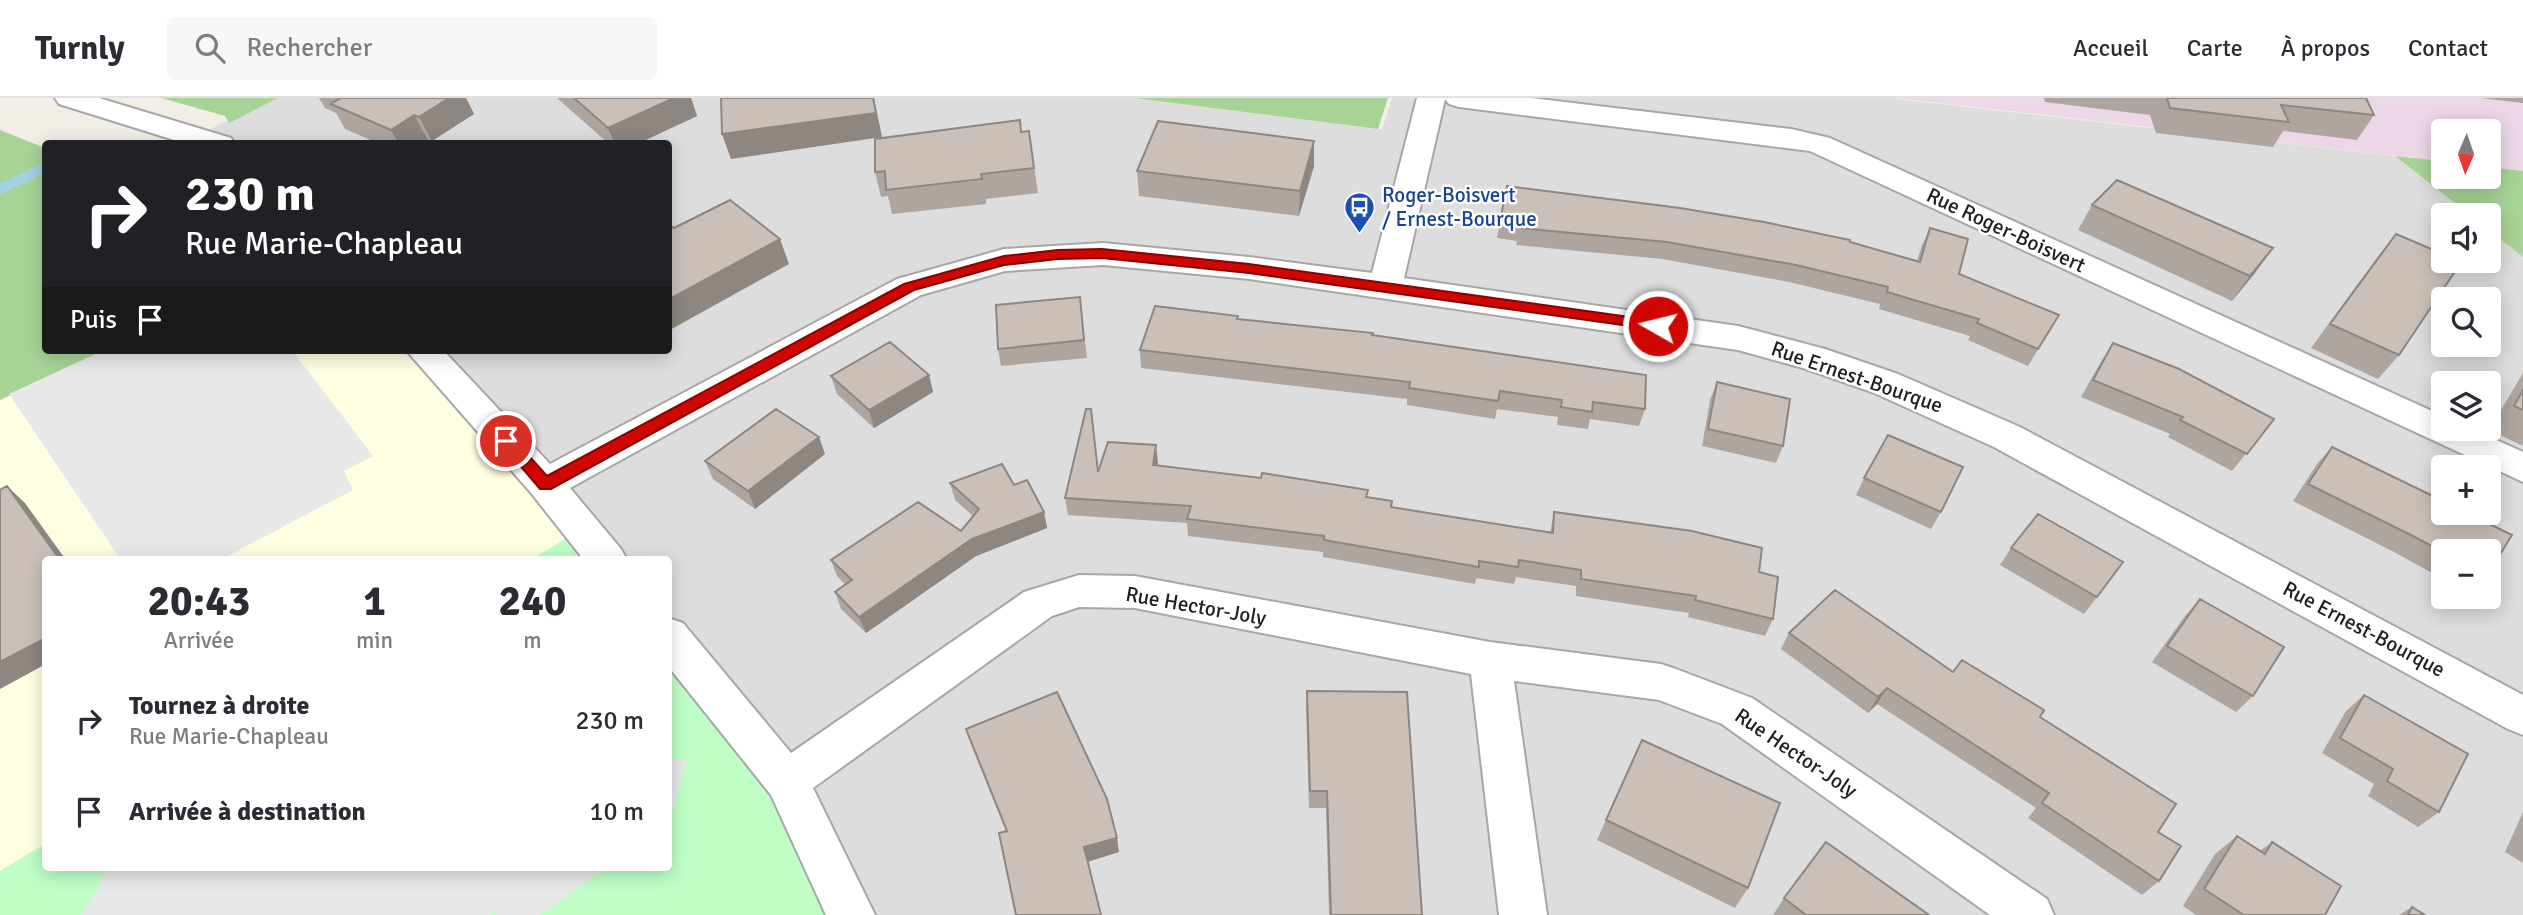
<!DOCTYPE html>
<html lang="fr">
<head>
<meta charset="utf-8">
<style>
  :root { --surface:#fff; --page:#f7f7f7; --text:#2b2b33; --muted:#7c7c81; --line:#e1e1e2 }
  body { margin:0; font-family:Signika,sans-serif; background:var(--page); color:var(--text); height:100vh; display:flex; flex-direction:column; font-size:26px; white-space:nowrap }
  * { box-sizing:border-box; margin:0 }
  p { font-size:23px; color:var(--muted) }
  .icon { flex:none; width:38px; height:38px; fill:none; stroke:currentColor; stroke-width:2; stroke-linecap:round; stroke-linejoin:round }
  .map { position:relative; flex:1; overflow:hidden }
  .sheet { position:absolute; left:42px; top:458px; width:630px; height:315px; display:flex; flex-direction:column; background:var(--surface); border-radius:7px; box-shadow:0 4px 18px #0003 }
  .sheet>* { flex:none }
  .guide { position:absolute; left:42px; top:42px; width:630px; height:214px; border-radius:7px; box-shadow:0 4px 18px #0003; background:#202124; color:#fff; overflow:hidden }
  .needle { width:46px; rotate:182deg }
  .buttons { position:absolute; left:2431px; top:21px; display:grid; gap:14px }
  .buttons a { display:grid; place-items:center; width:70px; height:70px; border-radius:7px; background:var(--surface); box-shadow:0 4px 18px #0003; font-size:35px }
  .pin { position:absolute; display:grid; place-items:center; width:60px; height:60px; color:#fff; margin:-30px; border:4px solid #fff; border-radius:50%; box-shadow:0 2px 7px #0007 }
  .me { position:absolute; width:77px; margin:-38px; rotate:278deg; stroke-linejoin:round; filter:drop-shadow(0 0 5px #0008) }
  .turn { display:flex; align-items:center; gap:24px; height:147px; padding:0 28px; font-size:32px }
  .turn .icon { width:91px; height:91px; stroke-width:2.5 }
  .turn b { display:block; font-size:49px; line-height:60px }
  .then { display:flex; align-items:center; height:66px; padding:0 28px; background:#0003; gap:14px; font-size:26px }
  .eta { display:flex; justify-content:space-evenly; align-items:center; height:119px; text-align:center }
  .eta b { font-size:42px; font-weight:800; line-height:49px }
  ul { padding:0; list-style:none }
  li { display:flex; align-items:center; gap:21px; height:91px; padding:0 28px }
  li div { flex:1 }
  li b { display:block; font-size:26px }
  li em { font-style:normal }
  header { display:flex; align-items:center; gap:42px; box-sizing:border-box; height:98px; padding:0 35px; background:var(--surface); border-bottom:2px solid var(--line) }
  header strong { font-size:33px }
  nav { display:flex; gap:38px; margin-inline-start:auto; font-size:24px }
  .search { width:490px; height:63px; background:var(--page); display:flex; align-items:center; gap:18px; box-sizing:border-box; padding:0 24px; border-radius:7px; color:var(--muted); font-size:26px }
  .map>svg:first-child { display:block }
</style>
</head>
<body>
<header>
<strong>Turnly</strong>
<div class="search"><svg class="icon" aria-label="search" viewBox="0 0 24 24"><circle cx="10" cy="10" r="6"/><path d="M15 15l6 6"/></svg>Rechercher</div>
<nav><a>Accueil</a><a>Carte</a><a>À propos</a><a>Contact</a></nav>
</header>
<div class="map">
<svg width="2523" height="817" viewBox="0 0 2523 817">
  <rect width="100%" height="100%" fill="#f1eee5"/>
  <path fill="#dedddd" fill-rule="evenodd" d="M 271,0 L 1137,0 L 1382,32 L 1392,0 L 1888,0 L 2395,58 L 2470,117 L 2443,117 L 2443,163 L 2488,163 L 2489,132 L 2523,159 L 2523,817 L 849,817 L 669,537 L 668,462 L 607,462 L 423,252 L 668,252 L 668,46 L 229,46 L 211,31 ZM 2443,201 L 2488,201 L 2488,247 L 2443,247 ZM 2443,285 L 2488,285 L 2488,331 L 2443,331 ZM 2443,369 L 2488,369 L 2488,415 L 2443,415 ZM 2443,453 L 2488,453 L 2488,499 L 2443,499 Z"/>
  <path fill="#ebd7e7" d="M 1897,0 L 2523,0 L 2523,73 L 2489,69 L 2488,33 L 2443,33 L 2443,63 Z"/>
  <path fill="#feffe1" d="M 108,252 L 424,252 L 572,437 L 530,462 L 46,462 L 45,746 L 0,773 L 0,302 Z"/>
  <path fill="#a7d496" d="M 161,0 L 278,0 L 229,25 L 225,18 Z
    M 1134,0 L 1388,0 L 1378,31 Z
    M 0,32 L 45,50 L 46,252 L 108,252 L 0,302 Z
    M 2395,58 L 2443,63 L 2443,79 L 2488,79 L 2489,69 L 2523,73 L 2523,159 L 2489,132 L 2488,117 L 2470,117 Z"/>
  <path fill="#bfffc6" d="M 572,437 L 593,462 L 530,462 Z
    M 669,551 L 783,686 L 842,817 L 0,817 L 0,773 L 45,746 L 46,770 L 668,770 Z"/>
  <path fill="#e8e8e8" d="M 104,252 L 292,252 L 373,358 L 344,373 L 353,392 L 220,462 L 121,462 L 9,296 Z
    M 668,662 L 687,662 L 673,711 L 669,711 Z
    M 109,770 L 606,770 L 541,817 L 496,817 L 493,812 L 492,817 L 81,817 Z"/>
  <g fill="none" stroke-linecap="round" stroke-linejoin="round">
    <path stroke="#a2d2e3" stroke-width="10" d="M 0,91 L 46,69"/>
    <defs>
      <path id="street" d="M 55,0 L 99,0 L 231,40 L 235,46 L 187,46 L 59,6 Z
        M 1417,0 L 1531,0 L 1791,31 L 1830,40 L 2443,318 L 2443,331 L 2472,331 L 2523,354 L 2523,384 L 1810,53 L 1459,9 L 1449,6 L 1445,1 L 1404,180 L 1738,228 L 1825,251 L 1898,276 L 2020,329 L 2523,597 L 2523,637 L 2508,631 L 1994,349 L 1872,294 L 1803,270 L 1738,252 L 1249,181 L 1103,167 L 1005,173 L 921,197 L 570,390 L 621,451 L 627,462 L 584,462 L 532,396 L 406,252 L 443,252 L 550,366 L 897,181 L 1004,151 L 1103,145 L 1249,159 L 1372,175 Z
        M 1079,477 L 1135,478 L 1490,544 L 1661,566 L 1676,571 L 1752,600 L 2047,801 L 2054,817 L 1990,817 L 1722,626 L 1659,602 L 1514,583 L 1547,817 L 1499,817 L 1471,576 L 1135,510 L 1079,509 L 1052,518 L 813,690 L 875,817 L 826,817 L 771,697 L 668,568 L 668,520 L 683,525 L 791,655 L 1024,494 Z"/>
    </defs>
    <use href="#street" stroke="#a7a7a7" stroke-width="4"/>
    <use href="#street" fill="#fff" fill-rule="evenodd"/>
  </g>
  <path fill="#aea59e" d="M 319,0 L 466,0 L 474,16 L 432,43 L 428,42 L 421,46 L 380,46 L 345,31 L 336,15 L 325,10 Z
    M 557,0 L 691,0 L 697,18 L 637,46 L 609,46 Z
    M 2044,0 L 2366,0 L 2374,17 L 2357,42 L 2283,33 L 2273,49 L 2156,35 L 2150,17 L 2045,4 Z
    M 2480,0 L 2523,0 L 2523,5 Z
    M 1029,33 L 1038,95 L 986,101 L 986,106 L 892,116 L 888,98 L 881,99 L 875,74 L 1022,34 Z
    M 1314,43 L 1314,68 L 1299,118 L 1139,98 L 1137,73 Z
    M 2092,107 L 2255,175 L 2232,203 L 2078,132 Z
    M 1500,123 L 1850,144 L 1917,163 L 1922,147 L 1930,130 L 1959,176 L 2059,217 L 2028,268 L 1968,242 L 1970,238 L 1879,211 L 1880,206 L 1789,184 L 1662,161 L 1516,147 L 1517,143 L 1497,140 Z
    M 2396,136 L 2399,257 L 2378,281 L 2311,250 L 2376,161 Z
    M 1080,199 L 1087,260 L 1001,268 L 998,251 Z
    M 1238,221 L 1372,237 L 1645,311 L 1639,328 L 1590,321 L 1588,331 L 1557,327 L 1558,319 L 1497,311 L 1495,321 L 1407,307 L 1407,301 L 1141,270 L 1140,252 Z
    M 2113,245 L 2274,321 L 2232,373 L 2168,339 L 2170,336 L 2081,299 L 2102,262 Z
    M 2523,275 L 2523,348 L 2489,332 Z
    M 929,277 L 933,294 L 874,330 L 837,296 L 831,278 Z
    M 1717,284 L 1783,348 L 1776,365 L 1702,348 L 1710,302 Z
    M 1091,311 L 1098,372 L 1158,365 L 1157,367 L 1367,399 L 1391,410 L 1550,435 L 1554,414 L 1759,474 L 1773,521 L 1765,538 L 1688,519 L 1689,515 L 1576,498 L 1576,488 L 1516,479 L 1514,486 L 1476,480 L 1475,486 L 1323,459 L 1323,454 L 1188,438 L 1187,425 L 1068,417 L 1065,400 Z
    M 2332,349 L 2443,453 L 2443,481 L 2394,454 L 2293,403 L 2317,366 Z
    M 825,356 L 755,411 L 713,381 L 705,363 Z
    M 1864,380 L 1941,414 L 1931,431 L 1856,397 Z
    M 950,385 L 1014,387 L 1044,414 L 1047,430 L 976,458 L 866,535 L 841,511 L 835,494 L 846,487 L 837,478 L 831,462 L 961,433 L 973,418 L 955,402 Z
    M 2011,450 L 2097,499 L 2084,516 L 2000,467 Z
    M 2200,501 L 2253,598 L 2236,614 L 2152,564 L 2185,518 Z
    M 1789,535 L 1953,574 L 2040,619 L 2158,734 L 2159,783 L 2142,797 L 2028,720 L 2036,710 L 1877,606 L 1868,615 L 1781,551 Z
    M 1307,593 L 1422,817 L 1329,817 L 1326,710 L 1309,710 L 1306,611 Z
    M 2364,597 L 2439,714 L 2418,729 L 2368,698 L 2374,686 L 2322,655 L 2346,613 Z
    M 966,631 L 1119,754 L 1087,764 L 1006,733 L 971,646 Z
    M 2523,714 L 2523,765 L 2505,754 Z
    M 1606,722 L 1748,790 L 1735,810 L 1597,742 Z
    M 2237,738 L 2260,753 L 2272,744 L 2325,817 L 2196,817 L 2183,808 L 2215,756 Z
    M 1784,800 L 1929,817 L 1773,817 Z
    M 2412,809 L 2425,817 L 2399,817 Z"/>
  <path fill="#8d8681" d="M 449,0 L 466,0 L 474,16 L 432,43 L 419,19 Z
    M 674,0 L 691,0 L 697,18 L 637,46 L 615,46 L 608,30 Z
    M 874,0 L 882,39 L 731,61 L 722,36 Z
    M 414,17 L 428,42 L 421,46 L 399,46 L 391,32 Z
    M 1314,43 L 1314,68 L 1299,118 L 1300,93 Z
    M 780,141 L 789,166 L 668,233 L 668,202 Z
    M 2273,150 L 2255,175 L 2232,203 L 2250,178 Z
    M 929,277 L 933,294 L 874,330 L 869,312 Z
    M 819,339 L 825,356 L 755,411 L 748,393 Z
    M 1156,347 L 1158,365 L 1154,384 L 1153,367 Z
    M 7,388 L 25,405 L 66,462 L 60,462 Z
    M 1044,414 L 1047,430 L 976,458 L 866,535 L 859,519 L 972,441 Z
    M 46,540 L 46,566 L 0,591 L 0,564 Z
    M 1887,590 L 1877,606 L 1868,615 L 1878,599 Z
    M 1117,740 L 1119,754 L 1087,764 L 1084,749 Z"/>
  <path fill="#cac0b8" stroke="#8d8681" stroke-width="2" d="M 341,0 L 449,0 L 419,19 L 414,17 L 391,32 L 331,6 Z
    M 574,0 L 674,0 L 608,30 Z
    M 721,0 L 873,0 L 876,15 L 722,36 Z
    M 2167,0 L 2366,0 L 2374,17 L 2281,7 L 2289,24 L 2170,10 Z
    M 1020,22 L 1021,34 L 1029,33 L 1034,70 L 981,76 L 982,81 L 886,92 L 885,73 L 875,74 L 875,41 Z
    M 1158,23 L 1314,43 L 1300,93 L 1137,73 Z
    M 2117,82 L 2273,150 L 2250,178 L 2092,107 Z
    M 1507,88 L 1680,110 L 1764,124 L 1850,142 L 1850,144 L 1920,164 L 1930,130 L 1968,141 L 1959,176 L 2059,217 L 2038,251 L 1977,225 L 1979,221 L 1887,194 L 1888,189 L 1796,167 L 1667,144 L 1519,130 L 1520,126 L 1500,123 Z
    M 730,102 L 780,141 L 668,202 L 668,126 L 674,130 Z
    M 2396,136 L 2443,156 L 2443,163 L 2462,163 L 2399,257 L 2330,226 Z
    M 1080,199 L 1084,242 L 998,251 L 996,207 Z
    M 1155,208 L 1238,218 L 1237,221 L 1373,235 L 1372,237 L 1646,277 L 1645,311 L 1593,304 L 1592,314 L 1561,309 L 1562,302 L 1500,293 L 1498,303 L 1409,290 L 1410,284 L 1140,252 Z
    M 890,244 L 929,277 L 869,312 L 831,278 Z
    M 2113,245 L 2179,271 L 2274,321 L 2247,356 L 2180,322 L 2183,319 L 2093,282 Z
    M 1717,284 L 1790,301 L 1783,348 L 1708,331 Z
    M 2523,292 L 2523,312 L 2514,308 Z
    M 776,311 L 819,339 L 748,393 L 705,363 Z
    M 1086,311 L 1091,311 L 1098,374 L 1108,344 L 1156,347 L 1153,367 L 1261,380 L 1262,375 L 1368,392 L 1366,399 L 1392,403 L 1391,409 L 1553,435 L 1554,414 L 1692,433 L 1762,450 L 1759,474 L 1778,479 L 1773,521 L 1695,502 L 1696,498 L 1581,481 L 1581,472 L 1519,462 L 1518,469 L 1479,463 L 1479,469 L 1324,442 L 1324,438 L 1187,421 L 1191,408 L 1065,400 Z
    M 1888,337 L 1963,369 L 1941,414 L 1864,380 Z
    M 2332,349 L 2443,403 L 2443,415 L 2467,415 L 2512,437 L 2488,476 L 2488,453 L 2443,453 L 2443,454 L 2411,437 L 2308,386 Z
    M 1002,366 L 1014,387 L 1027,382 L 1044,414 L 972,441 L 859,519 L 835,494 L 852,482 L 831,462 L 918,404 L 961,433 L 979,411 L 950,385 Z
    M 7,388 L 60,462 L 46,462 L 46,540 L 0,564 L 0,392 Z
    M 2038,416 L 2123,464 L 2097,499 L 2011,450 Z
    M 1835,492 L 1953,574 L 1962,562 L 2044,612 L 2040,619 L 2176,706 L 2158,734 L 2181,748 L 2159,783 L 2042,705 L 2049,695 L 1887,590 L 1878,599 L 1789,535 Z
    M 2200,501 L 2284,549 L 2253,598 L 2167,548 Z
    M 1307,593 L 1407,594 L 1422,817 L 1331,817 L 1327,693 L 1310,693 Z
    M 1057,594 L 1107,701 L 1117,740 L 1084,749 L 1101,817 L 1016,817 L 999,735 L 1007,733 L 966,631 Z
    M 2364,597 L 2468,656 L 2439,714 L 2387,683 L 2393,671 L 2340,640 Z
    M 1642,642 L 1780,705 L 1748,790 L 1606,722 Z
    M 2237,738 L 2265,756 L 2272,744 L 2341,788 L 2325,817 L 2244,817 L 2204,791 Z
    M 1826,744 L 1929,817 L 1806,817 L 1784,800 Z
    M 2412,809 L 2425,817 L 2408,817 Z"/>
  <path fill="#d00600" stroke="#870400" stroke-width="2" d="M 1102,151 L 1249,166 L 1658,223 L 1665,228 L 1658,232 L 1249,175 L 1102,160 L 1058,161 L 1004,167 L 914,192 L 551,391 L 540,391 L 499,343 L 501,339 L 512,339 L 547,378 L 904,186 L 1004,158 L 1058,152 Z"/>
  <defs>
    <symbol id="bus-pin" viewBox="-11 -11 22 30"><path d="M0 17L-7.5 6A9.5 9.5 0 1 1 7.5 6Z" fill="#1a4fb4" stroke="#fff"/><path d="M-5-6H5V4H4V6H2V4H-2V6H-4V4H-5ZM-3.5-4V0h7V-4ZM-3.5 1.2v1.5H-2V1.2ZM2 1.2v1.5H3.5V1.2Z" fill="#fff"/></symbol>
  </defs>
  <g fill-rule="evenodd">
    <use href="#bus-pin" x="1342" y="92" width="35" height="47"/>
  </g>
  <g text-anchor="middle" stroke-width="5" stroke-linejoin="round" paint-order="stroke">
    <g font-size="21" fill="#164399" stroke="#fff" text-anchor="start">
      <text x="1382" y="104">Roger-Boisvert<tspan x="1382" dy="24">/ Ernest-Bourque</tspan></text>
    </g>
    <g font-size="21" fill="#202020" stroke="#fff">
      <text transform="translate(2006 132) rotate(25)" y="7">Rue Roger-Boisvert</text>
      <text transform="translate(1857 279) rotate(19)" y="7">Rue Ernest-Bourque</text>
      <text transform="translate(1196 508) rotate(10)" y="7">Rue Hector-Joly</text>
      <text transform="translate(2364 531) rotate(28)" y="7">Rue Ernest-Bourque</text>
      <text transform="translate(1796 655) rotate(34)" y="7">Rue Hector-Joly</text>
    </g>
  </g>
</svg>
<div class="buttons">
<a><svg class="needle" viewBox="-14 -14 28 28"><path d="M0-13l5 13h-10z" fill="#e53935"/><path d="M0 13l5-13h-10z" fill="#7c7c81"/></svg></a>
<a><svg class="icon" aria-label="sound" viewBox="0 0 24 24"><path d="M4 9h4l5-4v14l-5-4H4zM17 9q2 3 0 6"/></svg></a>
<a><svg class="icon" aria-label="search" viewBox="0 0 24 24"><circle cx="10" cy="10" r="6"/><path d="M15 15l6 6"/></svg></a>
<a><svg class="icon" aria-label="layers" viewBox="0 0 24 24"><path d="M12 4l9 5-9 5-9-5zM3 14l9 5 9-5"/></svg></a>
<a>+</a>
<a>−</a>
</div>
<div class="pin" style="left:506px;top:343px;background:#d93025"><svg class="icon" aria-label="arrive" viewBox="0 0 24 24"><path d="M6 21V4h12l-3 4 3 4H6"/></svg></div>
<svg class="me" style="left:1658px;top:228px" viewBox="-20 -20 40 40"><circle r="17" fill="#d00600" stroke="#fff" stroke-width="3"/><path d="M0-11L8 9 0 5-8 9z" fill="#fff"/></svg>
<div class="guide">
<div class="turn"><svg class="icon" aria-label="right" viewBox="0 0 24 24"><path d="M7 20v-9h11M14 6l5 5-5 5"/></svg><div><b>230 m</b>Rue Marie-Chapleau</div></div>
<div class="then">Puis<svg class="icon" aria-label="arrive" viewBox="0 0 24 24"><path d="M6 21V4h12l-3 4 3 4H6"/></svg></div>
</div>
<section class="sheet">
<div class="eta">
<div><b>20:43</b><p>Arrivée</p></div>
<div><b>1</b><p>min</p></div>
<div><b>240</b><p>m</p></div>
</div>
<ul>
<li><svg class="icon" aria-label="right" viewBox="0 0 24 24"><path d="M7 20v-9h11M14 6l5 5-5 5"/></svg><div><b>Tournez à droite</b><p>Rue Marie-Chapleau</p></div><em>230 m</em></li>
<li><svg class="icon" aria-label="arrive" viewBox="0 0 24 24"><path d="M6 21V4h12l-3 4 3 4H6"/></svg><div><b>Arrivée à destination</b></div><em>10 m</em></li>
</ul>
</section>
</div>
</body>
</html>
